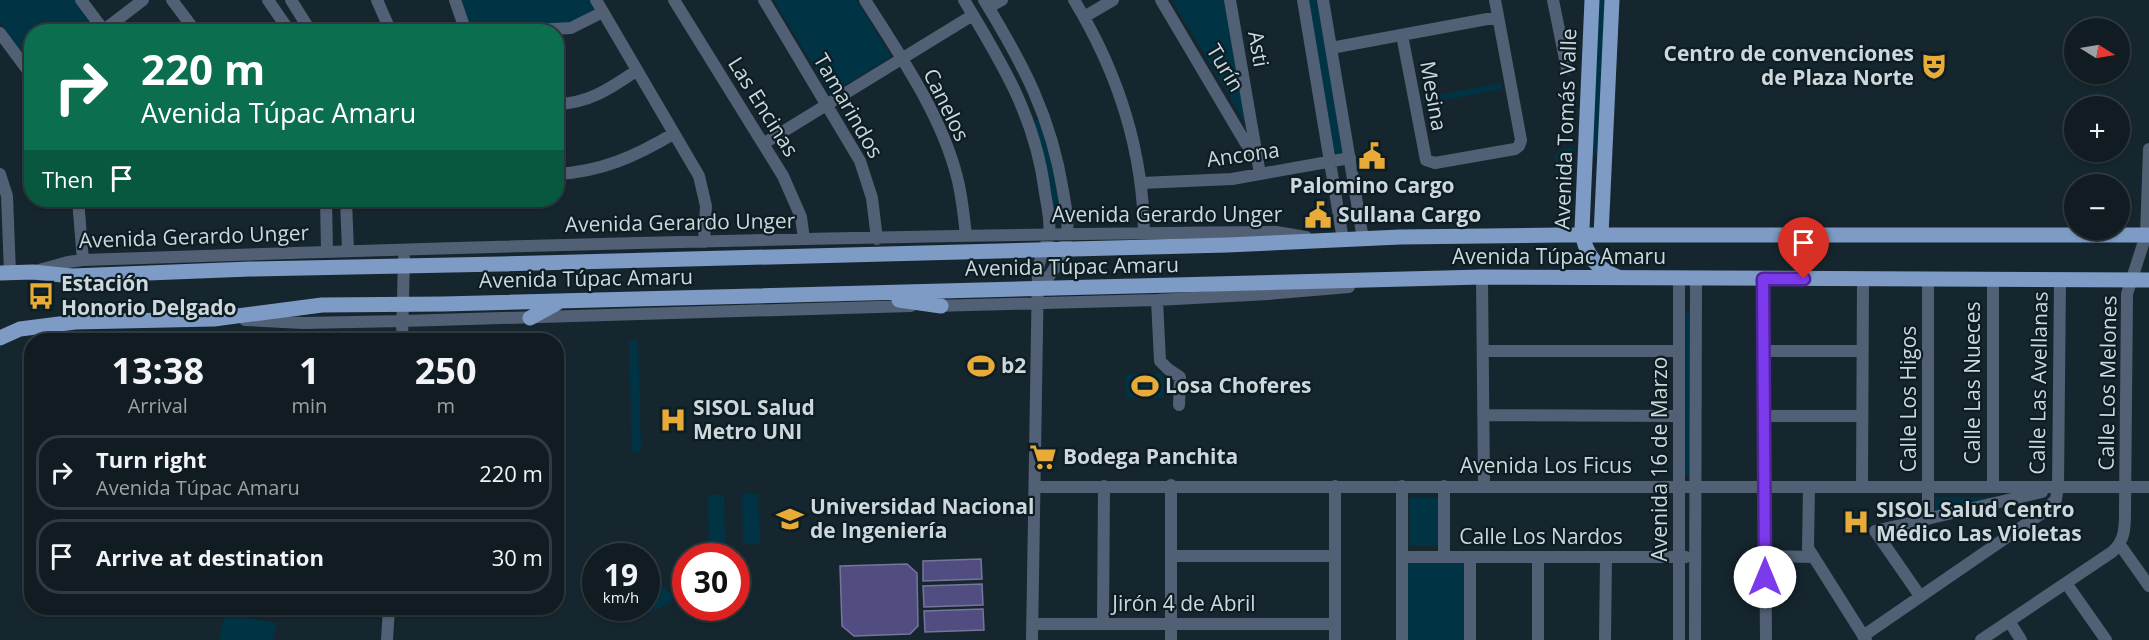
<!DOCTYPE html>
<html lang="en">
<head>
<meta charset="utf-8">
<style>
  :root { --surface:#101c22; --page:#19252a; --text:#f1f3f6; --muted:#9ca1a5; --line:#303a40 }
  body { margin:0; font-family:"Open Sans",sans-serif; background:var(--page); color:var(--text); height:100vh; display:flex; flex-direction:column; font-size:22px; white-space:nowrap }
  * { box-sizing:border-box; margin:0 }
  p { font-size:20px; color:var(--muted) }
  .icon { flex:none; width:33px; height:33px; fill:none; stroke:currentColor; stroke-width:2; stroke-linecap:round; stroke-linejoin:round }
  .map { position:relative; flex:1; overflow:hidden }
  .side { position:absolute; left:24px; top:333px; width:540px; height:282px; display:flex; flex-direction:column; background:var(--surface); border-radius:24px; box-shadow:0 2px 4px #0004,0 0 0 2px var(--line) }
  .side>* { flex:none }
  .top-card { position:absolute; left:24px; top:24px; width:540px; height:183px; border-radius:24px; box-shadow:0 2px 4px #0004,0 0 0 2px var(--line); background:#0b6e4f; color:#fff; overflow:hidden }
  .needle { width:39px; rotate:101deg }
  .buttons { position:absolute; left:2064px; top:18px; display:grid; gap:12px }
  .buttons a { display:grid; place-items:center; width:66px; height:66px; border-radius:50%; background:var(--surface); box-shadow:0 2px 4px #0004,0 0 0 2px var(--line); font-size:30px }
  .speed { position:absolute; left:582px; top:543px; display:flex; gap:12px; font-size:30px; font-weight:700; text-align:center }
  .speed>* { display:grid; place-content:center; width:78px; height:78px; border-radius:50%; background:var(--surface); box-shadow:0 2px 4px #0004,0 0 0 2px var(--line); line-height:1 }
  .speed small { font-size:15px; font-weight:400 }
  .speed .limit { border:9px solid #d22; background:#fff; color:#111 }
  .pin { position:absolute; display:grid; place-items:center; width:51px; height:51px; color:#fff; margin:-62px -26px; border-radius:50% 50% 50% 0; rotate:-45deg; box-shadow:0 0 6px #0007 }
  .pin .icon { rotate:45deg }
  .me { position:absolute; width:66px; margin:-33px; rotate:0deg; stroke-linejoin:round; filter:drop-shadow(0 0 4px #0008) }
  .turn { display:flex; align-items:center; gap:21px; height:126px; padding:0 18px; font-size:27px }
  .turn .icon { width:78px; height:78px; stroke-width:2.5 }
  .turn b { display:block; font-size:42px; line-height:51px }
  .then { display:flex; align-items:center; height:57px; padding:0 18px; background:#0003; gap:12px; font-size:22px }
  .eta { display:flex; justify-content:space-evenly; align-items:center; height:102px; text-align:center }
  .eta b { font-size:36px; font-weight:700; line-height:42px }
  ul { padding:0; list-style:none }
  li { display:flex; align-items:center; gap:18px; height:75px; margin:0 12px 9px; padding:0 6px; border:3px solid var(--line); border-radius:24px }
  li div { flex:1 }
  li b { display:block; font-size:22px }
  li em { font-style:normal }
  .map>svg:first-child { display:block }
</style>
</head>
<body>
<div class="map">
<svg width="2149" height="640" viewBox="0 0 2149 640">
  <rect width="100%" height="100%" fill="#15262e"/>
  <path fill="#003445" d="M 0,0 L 78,0 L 102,31 L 32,32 L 31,64 L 0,23 Z
    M 457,0 L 592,0 L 596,11 L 569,26 L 473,30 L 468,27 Z
    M 774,0 L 857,0 L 891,57 L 830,94 Z
    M 1172,0 L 1225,0 L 1246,124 Z
    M 1308,0 L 1319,0 L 1345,152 L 1340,155 L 1335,154 Z
    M 1596,0 L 1606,0 L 1599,149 L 1597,154 L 1591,154 Z
    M 1500,83 L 1503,86 L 1501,89 L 1424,104 L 1421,101 L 1423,98 Z
    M 1036,120 L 1040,120 L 1056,175 L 1062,221 L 1055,221 L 1032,124 Z
    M 1574,147 L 1573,169 L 1557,173 C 1553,152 1553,151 1574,147 Z
    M 1684,313 L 1691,313 L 1690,475 L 1684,475 Z
    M 636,340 L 638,342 L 641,447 L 639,452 L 632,453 L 629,341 Z
    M 1126,374 L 1163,374 L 1164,398 L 1126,398 Z
    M 742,494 L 758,494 L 760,544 L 743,544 Z
    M 708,495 L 724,495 L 725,545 L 709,545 Z
    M 1935,497 L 1995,497 L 1995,500 L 1935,515 Z
    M 1409,498 L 1439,498 L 1439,546 L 1409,546 Z
    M 1407,562 L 1466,562 L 1466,640 L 1407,640 Z
    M 662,585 L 672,594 L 671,603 L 639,616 L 638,608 L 646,608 L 647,601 L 656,605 L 656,589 Z
    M 225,614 L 277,623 L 273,640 L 219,640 Z"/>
  <path fill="#514d81" stroke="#76769c" stroke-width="1.5" d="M 981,559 L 982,579 L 923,581 L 923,561 Z
    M 907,564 L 917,573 L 918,626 L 910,634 L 854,636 L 842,626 L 840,566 Z
    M 982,584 L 983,605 L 924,607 L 923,586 Z
    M 983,609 L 984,630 L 925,632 L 924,611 Z"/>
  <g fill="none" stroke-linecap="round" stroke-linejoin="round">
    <path stroke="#516074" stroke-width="12" d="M 81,0 L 105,32
      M 172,0 L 196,32
      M 268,0 L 290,32
      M 291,0 L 311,32
      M 377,0 L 391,32
      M 455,0 L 466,32
      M 596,0 L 699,176 L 706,206 L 704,242
      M 674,0 L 783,176 L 801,217 L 804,239
      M 764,0 L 860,161 L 872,198 L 877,239
      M 865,0 C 899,54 941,114 957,177 C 962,196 964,216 966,236
      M 964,0 C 1002,63 1036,118 1045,193 C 1047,206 1051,221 1049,234 C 1047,246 1040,257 1038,269 L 1032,640
      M 984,0 C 1023,64 1051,116 1063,191 C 1065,204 1069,219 1067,232 C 1065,254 1053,274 1038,289
      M 1074,0 C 1117,71 1143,149 1144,233
      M 1161,0 L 1245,142 L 1256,155
      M 1230,0 L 1260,174
      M 1303,0 L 1343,240
      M 1323,0 L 1363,239
      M 1553,0 L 1567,69
      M 989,7 L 1002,0
      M 1084,17 L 1113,0
      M 104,30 L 143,0
      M 497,32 L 571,28 L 603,12
      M 0,33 L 32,76
      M 1402,35 L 1426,160 L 1435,163 L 1515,149 L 1519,146 L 1521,140 L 1495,0
      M 1331,48 L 1498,17
      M 556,104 C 588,104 611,88 636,71
      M 763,144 L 973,15
      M 0,174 L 7,196 L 10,273
      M 556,174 C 601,172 636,156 673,134
      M 1141,183 L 1232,179 L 1350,158
      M 78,200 L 83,260
      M 326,200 L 327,251
      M 346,200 L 348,251
      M 39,270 L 68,262 L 83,260 C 480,246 878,235 1276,232 L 1306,237
      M 1482,277 L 1484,486
      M 1763,279 L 1766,640
      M 1993,279 L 1993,487
      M 1157,300 L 1160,361 L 1168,369 L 1180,377 L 1179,405
      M 932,306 L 1157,300 L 1268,294 L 1349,287
      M 245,320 L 303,323 L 403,321 L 911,306
      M 402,340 L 404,258
      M 1483,351 L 1679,351
      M 1763,351 L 1862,351
      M 1483,415 L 1679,416
      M 1764,416 L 1862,416
      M 1035,487 L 2149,487
      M 1809,487 L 1808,548 L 1866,640
      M 1862,487 L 1863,279
      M 1928,519 L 1928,279
      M 2120,545 L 2149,586
      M 1171,556 L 1335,556
      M 1765,556 L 1814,557
      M 1402,557 L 1686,557
      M 1444,557 L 1444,486
      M 1470,557 L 1470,640
      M 1538,557 L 1538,640
      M 2066,583 L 2106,640
      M 1920,596 L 1875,531 L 2042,492
      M 2009,621 L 2021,640
      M 1032,624 L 1335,624
      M 1103,624 L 1104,486
      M 1863,636 L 2045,511 L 2056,499 L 2058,487 L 2060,279
      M 387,640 L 389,608
      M 1171,640 L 1171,485
      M 1335,640 L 1335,486
      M 1402,640 L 1402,486
      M 1605,640 L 1606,557
      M 1679,640 L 1679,279
      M 1695,640 L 1696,279
      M 1981,640 L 2112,552 C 2126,540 2125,525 2125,508 L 2127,294 L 2146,235 L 2149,149"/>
    <path stroke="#7d9bc5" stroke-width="15" d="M 1592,0 L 1582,229 C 1584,253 1596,269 1618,277
      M 1601,235 L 1612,0
      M 0,273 L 33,272 L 72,276 L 250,269 L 501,264 L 1227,245 L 1400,237 L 1561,235 L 2149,235
      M 899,300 L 941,306
      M 530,318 L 559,302
      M 0,338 L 20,329 L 75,322 L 214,319 L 322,305 L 443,304 L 1482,277 L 2149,280"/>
  </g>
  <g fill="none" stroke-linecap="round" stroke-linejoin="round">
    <defs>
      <path id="route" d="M 1765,577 L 1763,279 L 1804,279"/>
    </defs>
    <use href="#route" stroke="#51269a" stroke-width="15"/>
    <use href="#route" stroke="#7c3aed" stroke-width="10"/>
  </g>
  <defs>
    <symbol id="theatre-bare" viewBox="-9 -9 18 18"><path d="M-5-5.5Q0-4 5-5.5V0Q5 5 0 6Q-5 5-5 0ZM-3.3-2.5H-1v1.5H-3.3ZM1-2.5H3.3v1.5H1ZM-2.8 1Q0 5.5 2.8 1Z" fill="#e9ab38" stroke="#0c1d24" stroke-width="2.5" paint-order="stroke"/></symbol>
    <symbol id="civic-bare" viewBox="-9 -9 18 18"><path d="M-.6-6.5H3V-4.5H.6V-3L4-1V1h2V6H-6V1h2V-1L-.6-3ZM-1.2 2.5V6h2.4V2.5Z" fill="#e9ab38" stroke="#0c1d24" stroke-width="2.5" paint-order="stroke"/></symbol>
    <symbol id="bus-bare" viewBox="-9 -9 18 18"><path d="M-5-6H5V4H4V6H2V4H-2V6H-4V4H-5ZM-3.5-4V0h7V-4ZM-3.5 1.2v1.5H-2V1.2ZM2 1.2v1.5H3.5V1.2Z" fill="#e9ab38" stroke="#0c1d24" stroke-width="2.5" paint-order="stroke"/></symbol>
    <symbol id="stadium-bare" viewBox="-9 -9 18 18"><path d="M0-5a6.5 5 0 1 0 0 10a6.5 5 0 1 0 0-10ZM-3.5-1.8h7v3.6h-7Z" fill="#e9ab38" stroke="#0c1d24" stroke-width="2.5" paint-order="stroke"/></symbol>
    <symbol id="hospital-bare" viewBox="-9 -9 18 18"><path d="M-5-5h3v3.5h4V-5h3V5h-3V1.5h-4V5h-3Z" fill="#e9ab38" stroke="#0c1d24" stroke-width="2.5" paint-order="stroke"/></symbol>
    <symbol id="supermarket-bare" viewBox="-9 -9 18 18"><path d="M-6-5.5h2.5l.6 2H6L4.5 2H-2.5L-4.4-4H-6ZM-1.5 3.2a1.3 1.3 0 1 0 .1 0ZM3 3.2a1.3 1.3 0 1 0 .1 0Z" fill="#e9ab38" stroke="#0c1d24" stroke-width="2.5" paint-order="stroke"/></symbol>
    <symbol id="university-bare" viewBox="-9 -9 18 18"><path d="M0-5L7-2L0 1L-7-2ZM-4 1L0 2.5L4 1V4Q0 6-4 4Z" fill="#e9ab38" stroke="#0c1d24" stroke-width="2.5" paint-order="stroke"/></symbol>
  </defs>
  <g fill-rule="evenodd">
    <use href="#theatre-bare" x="1915" y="47" width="38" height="38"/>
    <use href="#civic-bare" x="1353" y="137" width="38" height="38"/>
    <use href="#civic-bare" x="1299" y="196" width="38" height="38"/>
    <use href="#bus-bare" x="22" y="277" width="38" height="38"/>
    <use href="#stadium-bare" x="962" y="347" width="38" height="38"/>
    <use href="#stadium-bare" x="1126" y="367" width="38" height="38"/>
    <use href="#hospital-bare" x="654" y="401" width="38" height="38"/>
    <use href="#supermarket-bare" x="1024" y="438" width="38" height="38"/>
    <use href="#university-bare" x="771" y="500" width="38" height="38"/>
    <use href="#hospital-bare" x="1837" y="503" width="38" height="38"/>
  </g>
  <g text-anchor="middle" stroke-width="4.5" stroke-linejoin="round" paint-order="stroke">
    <g font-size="21" fill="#cdd7dc" stroke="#0c1d24">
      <text transform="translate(1258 49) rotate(80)" y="7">Asti</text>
      <text transform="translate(1225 68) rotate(59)" y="7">Turín</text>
      <text transform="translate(1433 96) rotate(80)" y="7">Mesina</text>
      <text transform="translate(946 105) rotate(64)" y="7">Canelos</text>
      <text transform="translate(848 106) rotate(60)" y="7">Tamarindos</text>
      <text transform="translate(763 107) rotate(58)" y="7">Las Encinas</text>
      <text transform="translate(1566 129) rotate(-88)" y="7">Avenida Tomás Valle</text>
      <text transform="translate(1243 155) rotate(-8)" y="7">Ancona</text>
      <text x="1167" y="222">Avenida Gerardo Unger</text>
      <text transform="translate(680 223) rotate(-1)" y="7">Avenida Gerardo Unger</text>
      <text transform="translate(194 237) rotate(-2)" y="7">Avenida Gerardo Unger</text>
      <text x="1559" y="264">Avenida Túpac Amaru</text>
      <text transform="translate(1072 267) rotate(-1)" y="7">Avenida Túpac Amaru</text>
      <text transform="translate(586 279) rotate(-1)" y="7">Avenida Túpac Amaru</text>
      <text transform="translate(1973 383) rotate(-90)" y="7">Calle Las Nueces</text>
      <text transform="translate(2039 383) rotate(-89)" y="7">Calle Las Avellanas</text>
      <text transform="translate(2108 383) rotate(-89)" y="7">Calle Los Melones</text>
      <text transform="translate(1909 399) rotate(-90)" y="7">Calle Los Higos</text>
      <text transform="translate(1660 459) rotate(-90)" y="7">Avenida 16 de Marzo</text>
      <text x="1546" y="473">Avenida Los Ficus</text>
      <text x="1541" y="544">Calle Los Nardos</text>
      <text x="1184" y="611">Jirón 4 de Abril</text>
    </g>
    <g font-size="21" font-weight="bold" fill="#cdd7dc" stroke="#0c1d24" text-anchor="start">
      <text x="1914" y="61" text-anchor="end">Centro de convenciones<tspan x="1914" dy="24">de Plaza Norte</tspan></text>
      <text x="1372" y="193" text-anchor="middle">Palomino Cargo</text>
      <text x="1338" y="222">Sullana Cargo</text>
      <text x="61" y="291">Estación<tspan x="61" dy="24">Honorio Delgado</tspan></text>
      <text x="1001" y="373">b2</text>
      <text x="1165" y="393">Losa Choferes</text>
      <text x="693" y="415">SISOL Salud<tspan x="693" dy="24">Metro UNI</tspan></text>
      <text x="1063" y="464">Bodega Panchita</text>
      <text x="810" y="514">Universidad Nacional<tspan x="810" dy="24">de Ingeniería</tspan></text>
      <text x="1876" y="517">SISOL Salud Centro<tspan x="1876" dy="24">Médico Las Violetas</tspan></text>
    </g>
  </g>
</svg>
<div class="buttons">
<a><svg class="needle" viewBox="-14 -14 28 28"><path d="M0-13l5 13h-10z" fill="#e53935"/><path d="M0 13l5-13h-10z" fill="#9ca1a5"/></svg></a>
<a>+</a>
<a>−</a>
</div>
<div class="speed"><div>19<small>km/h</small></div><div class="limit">30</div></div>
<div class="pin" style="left:1804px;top:279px;background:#d93025"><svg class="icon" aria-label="arrive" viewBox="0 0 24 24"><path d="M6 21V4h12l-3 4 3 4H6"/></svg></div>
<svg class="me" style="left:1765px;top:577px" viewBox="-20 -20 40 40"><circle r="19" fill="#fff"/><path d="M0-13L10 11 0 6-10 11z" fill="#7c3aed"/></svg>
<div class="top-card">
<div class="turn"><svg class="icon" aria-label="right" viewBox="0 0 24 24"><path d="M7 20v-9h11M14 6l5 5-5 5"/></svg><div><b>220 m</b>Avenida Túpac Amaru</div></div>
<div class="then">Then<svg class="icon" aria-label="arrive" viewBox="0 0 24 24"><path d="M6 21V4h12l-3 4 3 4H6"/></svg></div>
</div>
<section class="side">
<div class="eta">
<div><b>13:38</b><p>Arrival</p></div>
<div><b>1</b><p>min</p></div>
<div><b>250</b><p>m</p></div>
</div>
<ul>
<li><svg class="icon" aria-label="right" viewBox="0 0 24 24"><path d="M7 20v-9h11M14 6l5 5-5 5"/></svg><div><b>Turn right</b><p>Avenida Túpac Amaru</p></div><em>220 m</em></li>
<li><svg class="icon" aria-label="arrive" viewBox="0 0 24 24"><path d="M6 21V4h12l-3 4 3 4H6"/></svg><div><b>Arrive at destination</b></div><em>30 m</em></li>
</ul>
</section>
</div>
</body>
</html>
